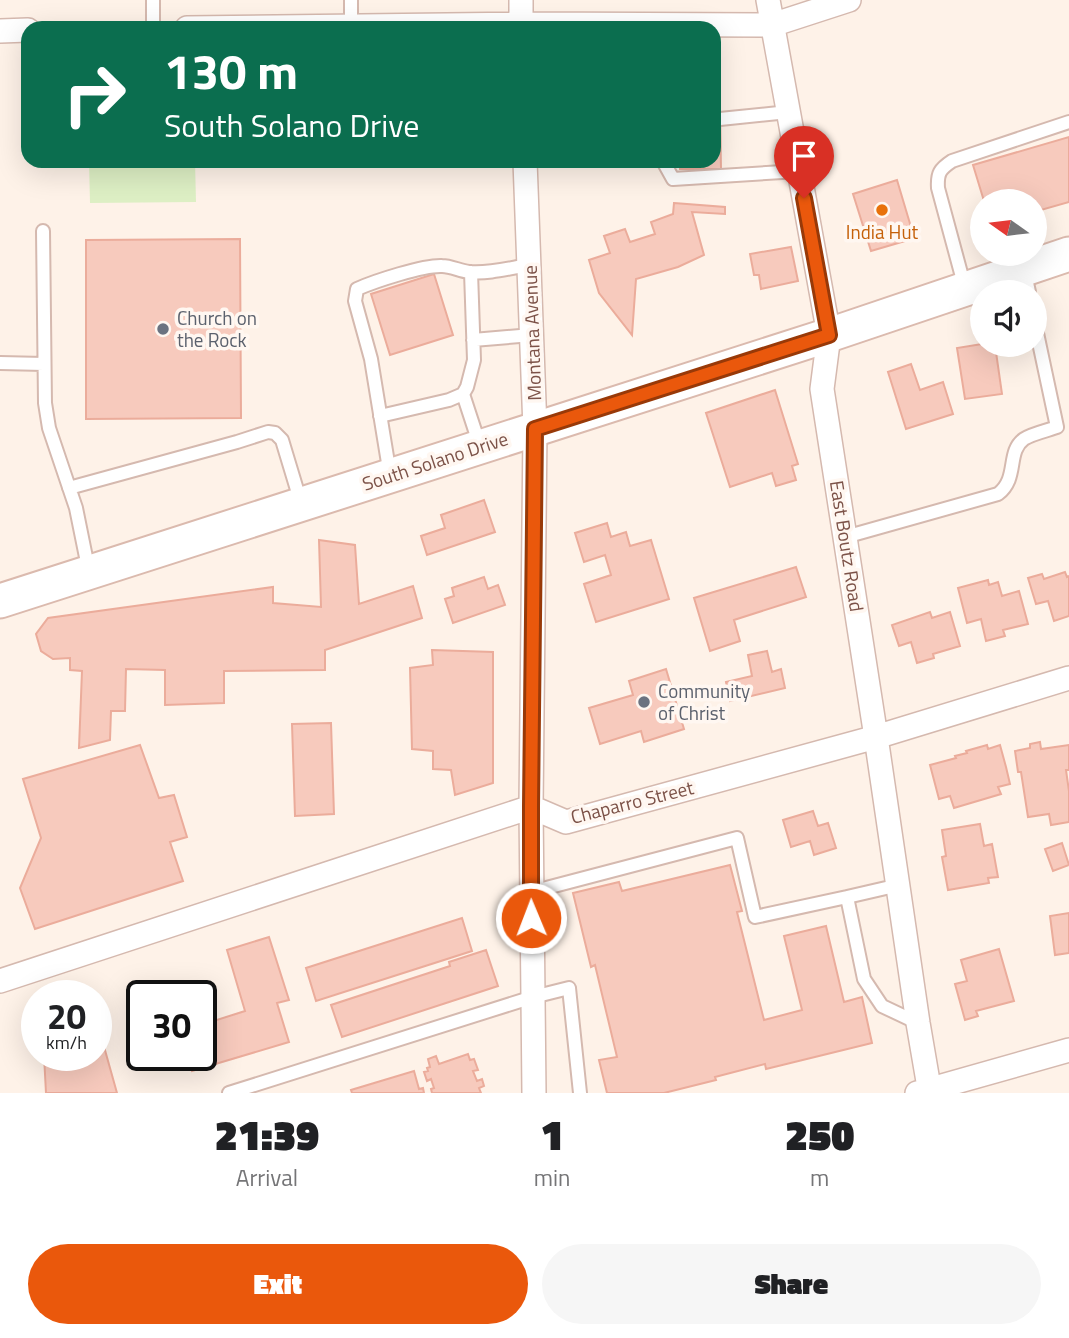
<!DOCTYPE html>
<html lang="en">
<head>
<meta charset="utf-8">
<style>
  :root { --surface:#fff; --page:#f6f6f6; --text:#202124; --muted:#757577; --accent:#ea580c }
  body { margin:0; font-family:"Titillium Web",sans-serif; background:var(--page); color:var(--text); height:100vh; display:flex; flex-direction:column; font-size:26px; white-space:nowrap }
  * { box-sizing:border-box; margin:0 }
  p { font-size:23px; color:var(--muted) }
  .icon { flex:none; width:38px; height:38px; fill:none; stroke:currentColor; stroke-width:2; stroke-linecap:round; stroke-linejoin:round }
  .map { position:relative; height:1093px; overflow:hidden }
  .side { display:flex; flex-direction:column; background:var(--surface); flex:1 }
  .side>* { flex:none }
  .hud { position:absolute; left:21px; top:21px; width:700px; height:147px; border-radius:21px; box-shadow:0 7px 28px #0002; background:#0b6e4f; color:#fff; overflow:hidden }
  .needle { width:46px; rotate:284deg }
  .fabs { position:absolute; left:970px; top:189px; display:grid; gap:14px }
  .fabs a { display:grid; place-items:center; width:77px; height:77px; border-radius:50%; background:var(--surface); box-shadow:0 7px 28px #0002; font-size:35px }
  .speed { position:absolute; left:21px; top:980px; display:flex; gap:14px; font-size:35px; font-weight:700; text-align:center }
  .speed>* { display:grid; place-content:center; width:91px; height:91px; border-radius:50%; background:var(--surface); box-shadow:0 7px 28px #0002; line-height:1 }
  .speed small { font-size:18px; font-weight:400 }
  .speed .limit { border:4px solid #111; border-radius:10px; background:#fff; color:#111 }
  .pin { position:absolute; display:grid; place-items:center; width:60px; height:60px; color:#fff; margin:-72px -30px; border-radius:50% 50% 50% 0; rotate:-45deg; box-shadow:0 0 7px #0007 }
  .pin .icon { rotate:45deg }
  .me { position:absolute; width:77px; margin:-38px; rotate:359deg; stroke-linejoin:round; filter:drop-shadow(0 0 5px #0008) }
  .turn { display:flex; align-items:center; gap:24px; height:147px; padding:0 28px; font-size:32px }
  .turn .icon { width:91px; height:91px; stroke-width:2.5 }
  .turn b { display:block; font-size:49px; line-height:60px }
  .eta { display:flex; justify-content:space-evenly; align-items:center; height:119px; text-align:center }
  .eta b { font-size:42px; font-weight:800; line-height:49px }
  .action { display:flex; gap:14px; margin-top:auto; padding:14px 28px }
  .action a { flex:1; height:80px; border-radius:42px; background:var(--accent); color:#fff; font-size:28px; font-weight:800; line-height:80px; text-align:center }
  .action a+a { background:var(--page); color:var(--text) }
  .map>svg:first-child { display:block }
</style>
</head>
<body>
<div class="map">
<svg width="1069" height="1093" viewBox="0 0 1069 1093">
  <rect width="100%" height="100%" fill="#fef2e8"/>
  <path fill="#ddefc4" d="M 89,161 L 195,161 L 196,202 L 90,203 Z"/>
  <path fill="#f7cabd" stroke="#ebac9b" stroke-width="2" d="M 714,52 L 719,52 L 721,169 L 680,169 L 680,161 L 714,161 Z
    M 1069,137 L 1069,202 L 1034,212 L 1034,201 L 984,201 L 973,165 Z
    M 897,180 L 911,227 L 901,230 L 905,241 L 871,251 L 853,194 Z
    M 674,203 L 725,207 L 725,214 L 692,212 L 704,255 L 678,267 L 636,279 L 632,335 L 599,293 L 589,260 L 610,253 L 604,236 L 625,229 L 630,242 L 655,234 L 651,222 L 673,214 Z
    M 240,239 L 241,418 L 86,419 L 86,240 Z
    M 791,247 L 798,281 L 761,289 L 759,275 L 754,275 L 750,254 Z
    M 434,274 L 453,335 L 390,355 L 371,294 Z
    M 982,344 L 995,345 L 1002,394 L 965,399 L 957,348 Z
    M 911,364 L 920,390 L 943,382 L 953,414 L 906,429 L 888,372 Z
    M 775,390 L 798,464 L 792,466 L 796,480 L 776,486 L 772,473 L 730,487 L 706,413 Z
    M 484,500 L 495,532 L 427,555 L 421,536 L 445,528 L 441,515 Z
    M 607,523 L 611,537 L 626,532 L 630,546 L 651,540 L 669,599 L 596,622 L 584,584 L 611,575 L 605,555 L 584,562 L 575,533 Z
    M 319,540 L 355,545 L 359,604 L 413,586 L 422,618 L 325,650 L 325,670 L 224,671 L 224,703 L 165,705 L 165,670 L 126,669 L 125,711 L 111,711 L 110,740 L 79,748 L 82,671 L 70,670 L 70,658 L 53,659 L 41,651 L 36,634 L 48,618 L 273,587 L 273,603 L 321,607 Z
    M 796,567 L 806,597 L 734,620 L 740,641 L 710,651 L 694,598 Z
    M 1065,572 L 1067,577 L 1069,576 L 1069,616 L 1054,621 L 1048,601 L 1036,604 L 1028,578 L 1042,574 L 1044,579 Z
    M 484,577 L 488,589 L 498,585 L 505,605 L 453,623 L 445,599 L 454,596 L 452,588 Z
    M 988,580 L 989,585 L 998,582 L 1002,596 L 1019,591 L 1028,624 L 1003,630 L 1005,636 L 986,641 L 981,619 L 967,623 L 958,588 Z
    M 930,612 L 932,618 L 950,612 L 960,646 L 933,654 L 934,658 L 917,663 L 911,642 L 899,646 L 892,625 Z
    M 432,650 L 493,652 L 493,783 L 455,795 L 451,770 L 433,769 L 433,751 L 412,749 L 410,668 L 433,665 Z
    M 767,651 L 772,672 L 781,669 L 785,688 L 730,701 L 726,682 L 752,676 L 748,655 Z
    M 666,669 L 684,729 L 644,742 L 641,731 L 600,744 L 589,708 L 633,695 L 629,681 Z
    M 331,723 L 334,814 L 295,816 L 292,724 Z
    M 1040,742 L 1041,749 L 1069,745 L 1069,770 L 1066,770 L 1069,791 L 1069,822 L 1051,825 L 1049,814 L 1028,817 L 1021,772 L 1018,772 L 1015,751 L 1030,748 L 1030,744 Z
    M 140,745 L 159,798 L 174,795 L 187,837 L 170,842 L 183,881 L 35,929 L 20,888 L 41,838 L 23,779 Z
    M 987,745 L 988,749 L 1000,745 L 1006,767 L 1010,784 L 998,787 L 1001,794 L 954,808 L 950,796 L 939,799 L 930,765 L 956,758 L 955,756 L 967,753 L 966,751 Z
    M 813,811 L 818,826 L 828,823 L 836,848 L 814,855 L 810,841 L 791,847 L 783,820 Z
    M 980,824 L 984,846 L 992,844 L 998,877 L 988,878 L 989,883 L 948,890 L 942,857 L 946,856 L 942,830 Z
    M 1062,843 L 1069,865 L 1053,871 L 1045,849 Z
    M 730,865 L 742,911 L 737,912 L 764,1020 L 802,1010 L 784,936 L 826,926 L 844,1002 L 862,997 L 872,1043 L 766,1069 L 765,1064 L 715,1077 L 716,1080 L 664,1093 L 607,1093 L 599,1060 L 617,1057 L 595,965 L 591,967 L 573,893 L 619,882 L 622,891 Z
    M 1069,913 L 1069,953 L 1055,955 L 1050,916 Z
    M 462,918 L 472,951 L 316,1001 L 306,968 Z
    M 269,937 L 289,1000 L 277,1003 L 289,1042 L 192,1071 L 187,1055 L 201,1055 L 201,1025 L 245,1011 L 227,950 Z
    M 999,949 L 1014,1001 L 976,1011 L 978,1016 L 965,1020 L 955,984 L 967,981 L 961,960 Z
    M 486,950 L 498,986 L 342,1037 L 331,1005 L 450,966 L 449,962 Z
    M 96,1018 L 117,1093 L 46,1093 L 44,1055 L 96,1055 Z
    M 468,1054 L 470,1060 L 474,1059 L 478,1070 L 473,1071 L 477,1081 L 482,1079 L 484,1086 L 479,1088 L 481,1093 L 432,1093 L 431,1089 L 434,1088 L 431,1079 L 427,1081 L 424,1072 L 428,1071 L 427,1068 L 430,1067 L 428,1059 L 436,1056 L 439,1064 Z
    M 414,1071 L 419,1089 L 423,1088 L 424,1093 L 352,1093 L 351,1090 Z"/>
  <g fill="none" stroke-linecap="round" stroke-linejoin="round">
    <defs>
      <path id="lane" d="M 351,26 L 351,0
        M 153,28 L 153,0
        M 720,119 L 788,112
        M 663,161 L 673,179 L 799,171
        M 43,231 L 45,403 L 49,428 L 76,508 L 89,572
        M 1024,269 L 1029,292
        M 965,288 L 938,188 C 937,173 940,169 952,161 L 1069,122
        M 473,340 L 532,335
        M 0,363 L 44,364
        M 463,394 L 480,446
        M 380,416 L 449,400 L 463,394 L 467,387 L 474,360 L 471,272
        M 390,475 L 371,359 L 355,301 L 357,289 C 375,281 424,265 442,266 C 451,266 460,271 469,272 C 489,274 510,268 529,265
        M 69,488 L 237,442 L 268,432 L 275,433 L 282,440 L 301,503
        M 845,537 L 998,494 C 1019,478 1006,452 1024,439 C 1031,434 1049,430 1057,427 L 1034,319
        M 899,885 L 847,897 L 864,979 L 882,1006 L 918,1023
        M 531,892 L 737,838 L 755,917 L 847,897
        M 229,1093 L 533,997 L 569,988 L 580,1093"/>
      <path id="street" d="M 521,0 L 521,28
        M 768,0 L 829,335 L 822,389 L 876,737 L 918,1023 L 930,1093
        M 187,28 L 521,24 L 772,25 L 849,0
        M 0,31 L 28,30
        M 525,161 L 535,429 L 531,807 L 534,1093
        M 0,981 L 531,807 L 566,822 L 876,737 L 1069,678
        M 917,1093 L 1069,1050"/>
      <path id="secondary" d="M 0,601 L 829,335 L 1069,254"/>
    </defs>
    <use href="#lane" stroke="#d5b9af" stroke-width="16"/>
    <use href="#street" stroke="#d5b9af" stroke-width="26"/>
    <use href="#secondary" stroke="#dbbaae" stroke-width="37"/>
    <use href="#lane" stroke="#fff" stroke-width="12"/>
    <use href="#street" stroke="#fff" stroke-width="23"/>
    <use href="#secondary" stroke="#fff" stroke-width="33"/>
  </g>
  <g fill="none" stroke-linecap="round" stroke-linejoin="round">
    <defs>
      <path id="route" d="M 531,918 L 531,807 L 535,429 L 829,335 L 804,198"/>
    </defs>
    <use href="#route" stroke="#983908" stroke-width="18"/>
    <use href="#route" stroke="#ea580c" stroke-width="12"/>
  </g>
  <circle fill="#e8710a" stroke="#fff7f1" stroke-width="2.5" cx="882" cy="210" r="7"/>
  <g fill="#6b7280" stroke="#fff7f1" stroke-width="2.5">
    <circle cx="163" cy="329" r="7"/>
    <circle cx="644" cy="702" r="7"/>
  </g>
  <g text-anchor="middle" stroke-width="7" stroke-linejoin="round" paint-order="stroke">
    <g font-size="19" fill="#c56008" stroke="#fff7f1">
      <text x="882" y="239">India Hut</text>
    </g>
    <g font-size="19" fill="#5b616d" stroke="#fff7f1" text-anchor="start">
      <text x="177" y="325">Church on<tspan x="177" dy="22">the Rock</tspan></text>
      <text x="658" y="698">Community<tspan x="658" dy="22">of Christ</tspan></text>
    </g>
    <g font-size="19" fill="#7c5248" stroke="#fff7f1">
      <text transform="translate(532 333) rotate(-92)" y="7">Montana Avenue</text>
      <text transform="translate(435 461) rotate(-18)" y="7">South Solano Drive</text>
      <text transform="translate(847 546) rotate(81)" y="7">East Boutz Road</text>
      <text transform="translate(632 802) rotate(-14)" y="7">Chaparro Street</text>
    </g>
  </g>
</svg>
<div class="fabs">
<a><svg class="needle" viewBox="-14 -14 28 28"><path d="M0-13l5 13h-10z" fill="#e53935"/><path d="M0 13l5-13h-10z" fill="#757577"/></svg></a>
<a><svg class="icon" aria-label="sound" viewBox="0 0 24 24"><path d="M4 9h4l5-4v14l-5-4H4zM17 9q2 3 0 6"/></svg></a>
</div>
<div class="speed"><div>20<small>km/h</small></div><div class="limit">30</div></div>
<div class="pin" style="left:804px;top:198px;background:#d93025"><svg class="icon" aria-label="arrive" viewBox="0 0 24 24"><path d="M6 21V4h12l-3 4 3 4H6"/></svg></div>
<svg class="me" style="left:531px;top:918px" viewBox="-20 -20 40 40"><circle r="17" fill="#ea580c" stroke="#fff" stroke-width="3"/><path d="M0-11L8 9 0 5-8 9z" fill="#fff"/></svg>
<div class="hud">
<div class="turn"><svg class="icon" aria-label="right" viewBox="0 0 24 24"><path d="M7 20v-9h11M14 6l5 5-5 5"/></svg><div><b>130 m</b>South Solano Drive</div></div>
</div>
</div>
<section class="side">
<div class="eta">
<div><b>21:39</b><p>Arrival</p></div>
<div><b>1</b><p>min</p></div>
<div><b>250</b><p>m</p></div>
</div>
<div class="action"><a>Exit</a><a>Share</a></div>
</section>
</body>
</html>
